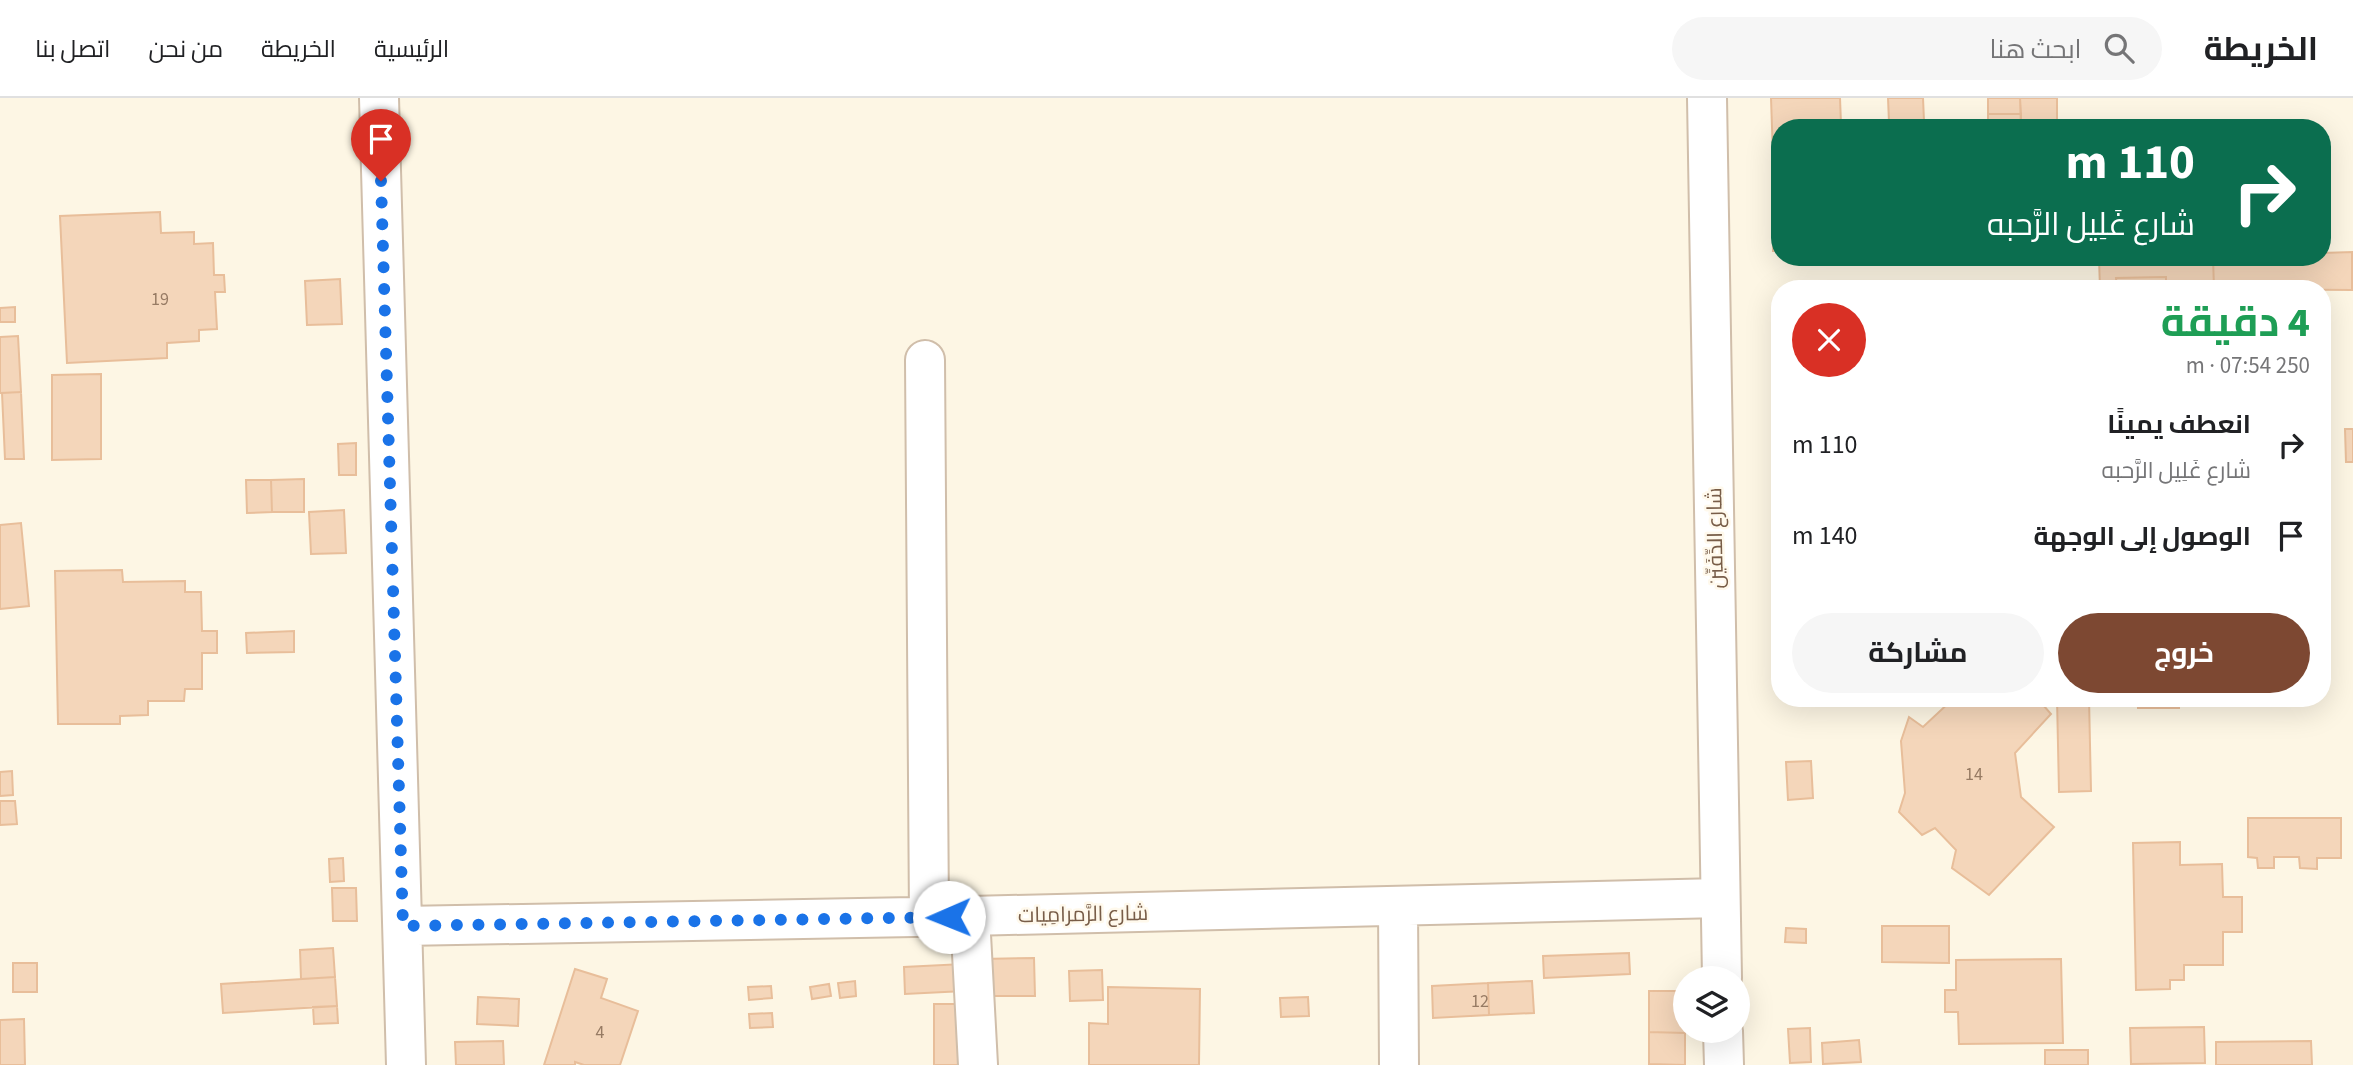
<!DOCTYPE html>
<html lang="ar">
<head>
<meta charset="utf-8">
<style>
  :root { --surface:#fff; --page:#f6f6f6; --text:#202124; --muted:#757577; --line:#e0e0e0; --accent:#7d4832 }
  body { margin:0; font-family:"Source Sans 3",Cairo,sans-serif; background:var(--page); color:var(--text); direction:rtl; height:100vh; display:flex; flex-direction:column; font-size:26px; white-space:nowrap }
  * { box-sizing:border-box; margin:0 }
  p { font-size:23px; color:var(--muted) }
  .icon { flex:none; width:38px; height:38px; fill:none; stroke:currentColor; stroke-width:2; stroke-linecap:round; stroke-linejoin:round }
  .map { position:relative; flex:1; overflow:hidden; direction:ltr }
  .panel { position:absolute; left:1771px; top:182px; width:560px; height:427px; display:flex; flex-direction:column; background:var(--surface); border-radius:28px; box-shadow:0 7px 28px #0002; direction:rtl }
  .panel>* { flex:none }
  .hud { position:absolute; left:1771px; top:21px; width:560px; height:147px; border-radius:28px; box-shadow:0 7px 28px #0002; direction:rtl; background:#0b6e4f; color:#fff; overflow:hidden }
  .controls { position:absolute; left:1673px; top:868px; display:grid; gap:14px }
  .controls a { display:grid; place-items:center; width:77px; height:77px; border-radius:50%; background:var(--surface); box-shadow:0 7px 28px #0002; font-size:35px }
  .pin { position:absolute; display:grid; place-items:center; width:60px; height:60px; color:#fff; margin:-72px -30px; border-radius:50% 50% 50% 0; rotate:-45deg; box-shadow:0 0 7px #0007 }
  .pin .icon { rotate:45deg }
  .me { position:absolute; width:77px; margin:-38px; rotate:269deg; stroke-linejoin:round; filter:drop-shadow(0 0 5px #0008) }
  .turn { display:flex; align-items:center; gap:24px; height:147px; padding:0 21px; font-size:32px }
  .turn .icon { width:91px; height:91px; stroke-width:2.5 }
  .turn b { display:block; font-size:49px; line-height:60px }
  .round { display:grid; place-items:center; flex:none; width:74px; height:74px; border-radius:37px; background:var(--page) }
  .headline { display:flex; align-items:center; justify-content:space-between; height:119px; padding:0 21px }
  h1 { font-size:42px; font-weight:700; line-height:52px; color:#1e9e55 }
  .action { display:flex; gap:14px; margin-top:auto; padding:14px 21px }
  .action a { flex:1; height:80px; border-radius:42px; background:var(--accent); color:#fff; font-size:28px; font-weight:700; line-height:80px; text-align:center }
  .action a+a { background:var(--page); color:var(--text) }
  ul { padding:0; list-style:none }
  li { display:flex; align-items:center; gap:21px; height:91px; padding:0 21px }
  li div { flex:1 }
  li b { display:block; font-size:26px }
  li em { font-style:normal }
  header { display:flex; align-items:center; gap:42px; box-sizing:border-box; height:98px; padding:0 35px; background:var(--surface); border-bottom:2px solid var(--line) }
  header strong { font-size:33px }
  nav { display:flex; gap:38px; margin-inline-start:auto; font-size:24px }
  .search { width:490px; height:63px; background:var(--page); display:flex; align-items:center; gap:18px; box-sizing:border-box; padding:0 24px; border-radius:38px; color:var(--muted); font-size:26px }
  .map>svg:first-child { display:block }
</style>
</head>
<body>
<header>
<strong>الخريطة</strong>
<div class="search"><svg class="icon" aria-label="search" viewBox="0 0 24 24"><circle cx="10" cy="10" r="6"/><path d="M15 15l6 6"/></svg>ابحث هنا</div>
<nav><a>الرئيسية</a><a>الخريطة</a><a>من نحن</a><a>اتصل بنا</a></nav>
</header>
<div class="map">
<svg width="2353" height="967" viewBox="0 0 2353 967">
  <rect width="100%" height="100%" fill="#fdf6e4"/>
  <path fill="#f4d6ba" stroke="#e8be9a" stroke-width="2" d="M 1771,0 L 1840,0 L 1841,26 L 1780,30 L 1780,58 L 1773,58 Z
    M 1888,0 L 1923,0 L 1924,23 L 1889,24 Z
    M 1988,0 L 2020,0 L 2021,16 L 1988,16 Z
    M 2020,0 L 2057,0 L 2057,30 L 2021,30 Z
    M 1988,16 L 2021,16 L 2021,30 L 1988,30 Z
    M 160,114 L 161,135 L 194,134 L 194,146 L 213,145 L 214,177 L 224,177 L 225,194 L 215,194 L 217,231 L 199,232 L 199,243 L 167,245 L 167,260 L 67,265 L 60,118 Z
    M 1774,115 L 1780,115 L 1780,153 L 1773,153 Z
    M 2352,154 L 2352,192 L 2214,191 L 2213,159 L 2322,159 L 2322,155 Z
    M 1934,159 L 2021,159 L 2021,164 L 1934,164 Z
    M 2213,159 L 2214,191 L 2166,191 L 2166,179 L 2116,180 L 2117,191 L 2100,191 L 2099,160 Z
    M 2166,179 L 2166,191 L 2117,191 L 2116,180 Z
    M 340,181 L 342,226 L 307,227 L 305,183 Z
    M 15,209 L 15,224 L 0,224 L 0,210 Z
    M 18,238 L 21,294 L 0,295 L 0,239 Z
    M 101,276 L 101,361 L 52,362 L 52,277 Z
    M 21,294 L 24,361 L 5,361 L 2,295 Z
    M 2345,331 L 2353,331 L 2353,364 L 2346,364 Z
    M 356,345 L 356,377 L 339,377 L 338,346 Z
    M 304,381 L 304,414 L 272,414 L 271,382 Z
    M 246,382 L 271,382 L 272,414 L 247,415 Z
    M 344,412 L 346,455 L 311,456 L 309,414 Z
    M 21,425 L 29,508 L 0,511 L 0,427 Z
    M 122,472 L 123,484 L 185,483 L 185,494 L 201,494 L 202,533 L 217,533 L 217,555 L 202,555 L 202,591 L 185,591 L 184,603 L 148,603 L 148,617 L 120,618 L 120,626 L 58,626 L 55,473 Z
    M 294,533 L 294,554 L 247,555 L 246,535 Z
    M 1954,600 L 2037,600 L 2051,616 L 2015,655 L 2021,699 L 2054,729 L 1989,797 L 1952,770 L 1956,752 L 1935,730 L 1922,737 L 1899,714 L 1905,695 L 1901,643 L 1909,619 L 1923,629 Z
    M 2057,600 L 2089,600 L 2091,693 L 2059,694 Z
    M 2138,600 L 2179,600 L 2179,610 L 2138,610 Z
    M 2270,600 L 2306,600 L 2306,607 L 2270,608 Z
    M 1811,663 L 1813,700 L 1788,702 L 1786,664 Z
    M 12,673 L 13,697 L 0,698 L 0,674 Z
    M 0,703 L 15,703 L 17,726 L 0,727 Z
    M 2248,720 L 2341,720 L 2341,760 L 2317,760 L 2317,771 L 2300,770 L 2299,759 L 2274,759 L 2274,770 L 2258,770 L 2257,760 L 2248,759 Z
    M 2180,744 L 2180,767 L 2222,766 L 2223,799 L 2242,799 L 2242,834 L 2223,834 L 2223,867 L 2184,867 L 2184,882 L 2170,882 L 2170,891 L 2136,892 L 2133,745 Z
    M 343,760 L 344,783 L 330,784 L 329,761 Z
    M 332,790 L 356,790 L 357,823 L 333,823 Z
    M 1882,828 L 1949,828 L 1949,865 L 1882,864 Z
    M 1786,830 L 1806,831 L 1806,845 L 1785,844 Z
    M 333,850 L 335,879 L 301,881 L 300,852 Z
    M 1629,855 L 1630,876 L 1544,880 L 1543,858 Z
    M 1034,860 L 1035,898 L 982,898 L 981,861 Z
    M 2061,861 L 2063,945 L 1959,946 L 1958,914 L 1945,914 L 1945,892 L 1956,892 L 1956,862 Z
    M 13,865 L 37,865 L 37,894 L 13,894 Z
    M 963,866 L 964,893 L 905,896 L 904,869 Z
    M 575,871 L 607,881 L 601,900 L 638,913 L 620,967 L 584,967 L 575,964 L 575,967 L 544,967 Z
    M 1102,872 L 1103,902 L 1070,903 L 1069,873 Z
    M 335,879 L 337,908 L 223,915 L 221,886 Z
    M 855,883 L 856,898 L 840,900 L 838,885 Z
    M 1532,883 L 1534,915 L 1489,917 L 1488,885 Z
    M 1488,885 L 1489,917 L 1433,920 L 1432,888 Z
    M 829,886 L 831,898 L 812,901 L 810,889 Z
    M 771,888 L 772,900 L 749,902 L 748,889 Z
    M 1108,889 L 1200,891 L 1199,967 L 1089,967 L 1089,925 L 1108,926 Z
    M 1649,893 L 1685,893 L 1685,935 L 1649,934 Z
    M 478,899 L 519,901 L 518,928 L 477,926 Z
    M 1308,899 L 1309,918 L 1281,919 L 1280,900 Z
    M 934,906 L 965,906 L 965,967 L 934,967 Z
    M 337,908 L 338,925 L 314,926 L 313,909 Z
    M 772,915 L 773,929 L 750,930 L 749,916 Z
    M 24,921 L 25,967 L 0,967 L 0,922 Z
    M 2204,929 L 2205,965 L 2131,966 L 2130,930 Z
    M 1810,930 L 1811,964 L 1790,965 L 1788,931 Z
    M 1649,934 L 1685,935 L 1685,967 L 1649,966 Z
    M 1859,942 L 1861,964 L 1823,966 L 1822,945 Z
    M 503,943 L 504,967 L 456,967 L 455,944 Z
    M 2311,943 L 2312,967 L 2216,967 L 2216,944 Z
    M 2045,952 L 2088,952 L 2088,967 L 2045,967 Z"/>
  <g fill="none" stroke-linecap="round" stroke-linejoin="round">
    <defs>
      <path id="street" d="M 379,0 L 406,967
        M 1707,0 L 1722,880
        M 925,262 L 929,819
        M 1398,808 L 1399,967
        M 970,818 L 978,967
        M 403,828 L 970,818 L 1720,800
        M 1723,933 L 1724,967"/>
    </defs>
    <use href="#street" stroke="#d0beaa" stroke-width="42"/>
    <use href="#street" stroke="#fff" stroke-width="38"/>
  </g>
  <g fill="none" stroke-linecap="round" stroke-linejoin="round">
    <path stroke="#1a73e8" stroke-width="12" stroke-dasharray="0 21.6" d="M 381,83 L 403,828 L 949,819"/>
  </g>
  <g text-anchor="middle" stroke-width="5" stroke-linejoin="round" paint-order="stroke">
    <g font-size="18" fill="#977b64">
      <text x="160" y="207">19</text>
      <text x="1974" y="682">14</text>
      <text x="1480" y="909">12</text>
      <text x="600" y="940">4</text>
    </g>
    <g font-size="21" fill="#785d48" stroke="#fff9ec">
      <text transform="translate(1715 440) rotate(-91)" y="7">شارع الدِّفَيِّن</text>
      <text transform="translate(1083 816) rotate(-1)" y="7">شارع الرَّمرامِيات</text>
    </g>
  </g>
</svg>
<div class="controls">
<a><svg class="icon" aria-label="layers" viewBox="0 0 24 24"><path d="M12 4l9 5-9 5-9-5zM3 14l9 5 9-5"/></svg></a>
</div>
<div class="pin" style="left:381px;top:83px;background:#d93025"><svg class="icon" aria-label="arrive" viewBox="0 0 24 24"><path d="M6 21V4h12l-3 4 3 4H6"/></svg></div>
<svg class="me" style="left:949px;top:819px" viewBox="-20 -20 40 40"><circle r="19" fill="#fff"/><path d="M0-13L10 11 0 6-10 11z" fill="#1a73e8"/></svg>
<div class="hud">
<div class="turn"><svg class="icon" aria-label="right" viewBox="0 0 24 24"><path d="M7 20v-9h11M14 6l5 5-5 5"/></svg><div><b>110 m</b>شارع غَلِيل الرَّحبه</div></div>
</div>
<section class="panel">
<div class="headline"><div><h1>4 دقيقة</h1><p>250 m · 07:54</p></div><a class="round" style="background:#d93025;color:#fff"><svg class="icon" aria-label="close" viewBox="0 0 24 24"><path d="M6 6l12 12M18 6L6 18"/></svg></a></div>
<ul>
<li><svg class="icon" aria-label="right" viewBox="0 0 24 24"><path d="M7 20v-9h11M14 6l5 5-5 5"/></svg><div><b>انعطف يمينًا</b><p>شارع غَلِيل الرَّحبه</p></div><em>110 m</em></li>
<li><svg class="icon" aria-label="arrive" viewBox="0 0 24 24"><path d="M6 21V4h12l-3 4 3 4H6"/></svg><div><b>الوصول إلى الوجهة</b></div><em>140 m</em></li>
</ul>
<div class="action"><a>خروج</a><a>مشاركة</a></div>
</section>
</div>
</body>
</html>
